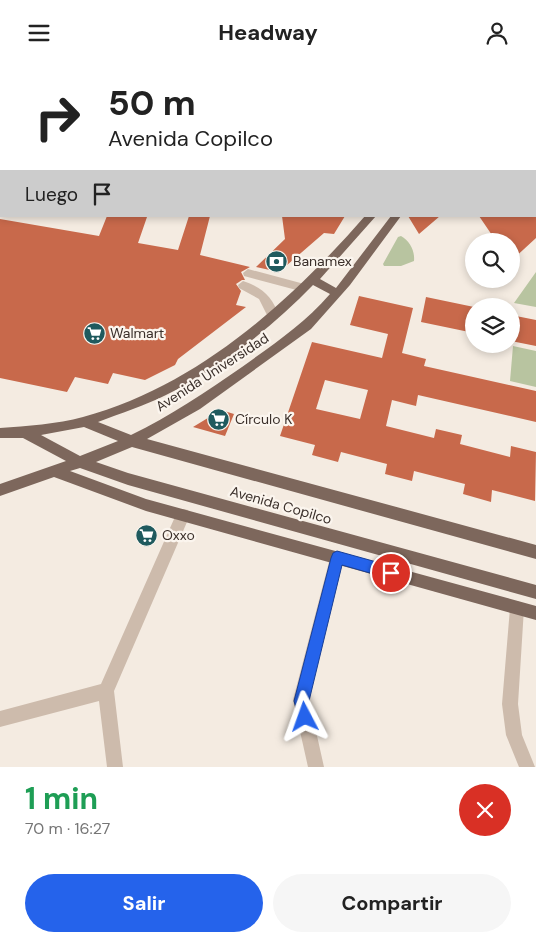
<!DOCTYPE html>
<html lang="es">
<head>
<meta charset="utf-8">
<style>
  :root { --surface:#fff; --page:#f6f6f6; --text:#222; --muted:#767676; --accent:#2563eb }
  body { margin:0; font-family:"DM Sans",sans-serif; background:var(--page); color:var(--text); height:100vh; display:flex; flex-direction:column; font-size:19px; white-space:nowrap }
  * { box-sizing:border-box; margin:0 }
  p { font-size:16px; color:var(--muted) }
  .icon { flex:none; width:28px; height:28px; fill:none; stroke:currentColor; stroke-width:2; stroke-linecap:round; stroke-linejoin:round }
  .map { position:relative; height:702px; overflow:hidden }
  .panel { display:flex; flex-direction:column; background:var(--surface); flex:1 }
  .panel>* { flex:none }
  .hud { position:absolute; left:0px; top:0px; width:536px; height:152px; box-shadow:0 2px 8px #0003; background:#fff; color:var(--text); overflow:hidden }
  .buttons { position:absolute; left:465px; top:168px; display:grid; gap:10px }
  .buttons a { display:grid; place-items:center; width:55px; height:55px; border-radius:50%; background:var(--surface); box-shadow:0 2px 8px #0003; font-size:25px }
  .pin { position:absolute; display:grid; place-items:center; width:42px; height:42px; color:#fff; margin:-21px; border:2px solid #fff; border-radius:50%; box-shadow:0 1px 5px #0007 }
  .me { position:absolute; width:55px; margin:-28px; rotate:356deg; stroke-linejoin:round; filter:drop-shadow(0 0 4px #0008) }
  .turn { display:flex; align-items:center; gap:18px; height:105px; padding:0 25px; font-size:22px }
  .turn .icon { width:65px; height:65px; stroke-width:2.5 }
  .turn b { display:block; font-size:35px; line-height:42px }
  .then { display:flex; align-items:center; height:48px; padding:0 25px; background:#0003; gap:10px; font-size:19px }
  .round { display:grid; place-items:center; flex:none; width:52px; height:52px; border-radius:26px; background:var(--page) }
  .headline { display:flex; align-items:center; justify-content:space-between; height:85px; padding:0 25px }
  h1 { font-size:30px; font-weight:700; line-height:38px; color:#1e9e55 }
  .cta { display:flex; gap:10px; margin-top:auto; padding:10px 25px }
  .cta a { flex:1; height:58px; border-radius:30px; background:var(--accent); color:#fff; font-size:20px; font-weight:700; line-height:58px; text-align:center }
  .cta a+a { background:var(--page); color:var(--text) }
  header { display:flex; justify-content:space-between; align-items:center; height:65px; padding:0 25px; background:var(--surface); font-size:22px; font-weight:700 }
  .map>svg:first-child { display:block }
</style>
</head>
<body>
<header><svg class="icon" aria-label="menu" viewBox="0 0 24 24"><path d="M4 6h16M4 12h16M4 18h16"/></svg>Headway<svg class="icon" aria-label="person" viewBox="0 0 24 24"><circle cx="12" cy="8" r="4"/><path d="M4 21q1-7 8-7t8 7"/></svg></header>
<div class="map">
<svg width="536" height="702" viewBox="0 0 536 702">
  <rect width="100%" height="100%" fill="#f4ebe1"/>
  <path fill="#b8c4a0" d="M 401,171 C 410,176 415,186 414,196 L 401,201 L 384,201 L 383,199 L 398,172 Z
    M 536,207 L 536,242 L 514,238 Z
    M 513,281 L 536,286 L 536,322 L 510,316 Z"/>
  <path fill="#c8694b" fill-rule="evenodd" d="M 107,151 L 147,152 L 138,178 L 178,185 L 189,151 L 210,151 L 200,190 L 250,202 L 241,207 L 245,215 L 242,215 L 236,219 L 241,226 L 236,240 L 246,242 L 178,294 L 175,300 L 145,315 L 113,308 L 108,319 L 75,312 L 67,327 L 0,313 L 0,154 L 99,171 Z
    M 282,151 L 345,151 L 334,169 L 324,168 L 279,207 L 256,202 L 285,174 Z
    M 408,151 L 440,151 L 419,169 Z
    M 479,151 L 536,151 L 536,173 L 511,196 L 511,176 L 496,176 Z
    M 359,231 L 413,243 L 402,288 L 426,294 L 424,301 L 536,326 L 536,357 L 418,330 L 416,341 L 392,335 L 386,361 L 434,373 L 436,364 L 462,370 L 460,379 L 510,392 L 511,381 L 536,387 L 535,436 L 492,425 L 491,437 L 463,429 L 465,419 L 414,406 L 412,416 L 385,409 L 387,399 L 341,387 L 338,397 L 312,390 L 315,380 L 280,371 L 312,277 L 382,293 L 388,269 L 350,260 ZM 325,315 L 368,325 L 360,354 L 316,344 Z
    M 426,232 L 474,242 L 474,268 L 421,257 Z
    M 511,250 L 536,255 L 536,281 L 511,276 Z
    M 221,345 L 234,349 L 225,371 L 193,362 Z"/>
  <g fill="none" stroke-linecap="round" stroke-linejoin="round">
    <path fill="#cdbbac" fill-rule="evenodd" d="M 0,16 L 1,16 L 1,22 L 0,21 Z
      M 0,69 L 1,69 L 1,75 L 0,75 Z
      M 248,204 L 308,220 L 309,223 L 304,227 L 244,211 L 243,208 Z
      M 243,216 C 262,222 273,232 279,251 L 277,254 L 269,254 L 259,234 L 239,223 L 238,220 Z
      M 183,444 L 188,445 L 190,450 L 114,626 L 123,702 L 107,702 L 99,636 L 0,662 L 0,646 L 101,619 L 178,445 Z
      M 337,486 L 342,488 L 344,493 L 309,635 L 324,702 L 308,702 L 293,635 L 330,493 L 332,488 Z
      M 517,536 L 522,538 L 524,543 L 518,639 L 522,670 L 535,702 L 519,702 L 506,670 L 502,639 L 510,543 L 512,538 Z"/>
    <path fill="#7d675c" fill-rule="evenodd" d="M 407,0 L 415,0 L 415,1 L 407,1 Z
      M 432,0 L 440,0 L 440,1 L 432,1 Z
      M 365,151 L 376,151 L 320,214 L 336,223 L 391,151 L 401,151 L 350,220 L 311,264 L 200,344 L 147,374 L 536,480 L 536,494 L 132,382 L 96,397 L 128,408 L 536,520 L 536,534 L 128,420 L 80,403 L 70,406 L 146,434 L 536,541 L 536,555 L 146,446 L 54,412 L 0,431 L 0,419 L 66,396 L 23,373 L 0,373 L 0,363 C 27,361 57,359 83,352 C 197,321 289,238 365,151 ZM 313,220 L 330,229 C 303,260 275,278 242,302 C 206,327 170,351 131,370 L 98,357 C 121,348 144,341 166,330 C 221,303 271,263 313,220 ZM 84,362 L 118,376 L 80,391 L 41,370 Z"/>
  </g>
  <path fill="#2563eb" stroke="#184099" d="M 337,486 L 391,501 L 396,503 L 398,508 L 396,512 L 391,514 L 342,500 L 309,636 L 312,652 L 310,657 L 305,660 L 300,657 L 294,636 L 331,493 L 333,488 Z"/>
  <defs>
    <symbol id="bank-disc" viewBox="-11 -11 22 22"><circle r="9.5" fill="#1f5a5e" stroke="#fbf5ee"/><path d="M-6-4H6V4H-6ZM0-2.3a2.3 2.3 0 1 0 0 4.6a2.3 2.3 0 1 0 0-4.6Z" fill="#fff"/></symbol>
    <symbol id="supermarket-disc" viewBox="-11 -11 22 22"><circle r="9.5" fill="#1f5a5e" stroke="#fbf5ee"/><path d="M-6-5.5h2.5l.6 2H6L4.5 2H-2.5L-4.4-4H-6ZM-1.5 3.2a1.3 1.3 0 1 0 .1 0ZM3 3.2a1.3 1.3 0 1 0 .1 0Z" fill="#fff"/></symbol>
  </defs>
  <g fill-rule="evenodd">
    <use href="#bank-disc" x="264" y="184" width="25" height="25"/>
    <use href="#supermarket-disc" x="82" y="256" width="25" height="25"/>
    <use href="#supermarket-disc" x="206" y="342" width="25" height="25"/>
    <use href="#supermarket-disc" x="134" y="458" width="25" height="25"/>
  </g>
  <g text-anchor="middle" stroke-width="4.5" stroke-linejoin="round" paint-order="stroke">
    <g font-size="14" fill="#3b302b" stroke="#fbf5ee" text-anchor="start">
      <text x="293" y="201">Banamex</text>
      <text x="110" y="273">Walmart</text>
      <text x="235" y="359">Círculo K</text>
      <text x="162" y="475">Oxxo</text>
    </g>
    <g font-size="14" fill="#3b302b" stroke="#fbf5ee">
      <text transform="translate(212 307) rotate(-33)" y="5">Avenida Universidad</text>
      <text transform="translate(281 440) rotate(16)" y="5">Avenida Copilco</text>
    </g>
  </g>
</svg>
<div class="buttons">
<a><svg class="icon" aria-label="search" viewBox="0 0 24 24"><circle cx="10" cy="10" r="6"/><path d="M15 15l6 6"/></svg></a>
<a><svg class="icon" aria-label="layers" viewBox="0 0 24 24"><path d="M12 4l9 5-9 5-9-5zM3 14l9 5 9-5"/></svg></a>
</div>
<div class="pin" style="left:391px;top:508px;background:#d93025"><svg class="icon" aria-label="arrive" viewBox="0 0 24 24"><path d="M6 21V4h12l-3 4 3 4H6"/></svg></div>
<svg class="me" style="left:305px;top:652px" viewBox="-20 -20 40 40"><path d="M0-17L14 15 0 8-14 15z" fill="#2563eb" stroke="#fff" stroke-width="4"/></svg>
<div class="hud">
<div class="turn"><svg class="icon" aria-label="right" viewBox="0 0 24 24"><path d="M7 20v-9h11M14 6l5 5-5 5"/></svg><div><b>50 m</b>Avenida Copilco</div></div>
<div class="then">Luego<svg class="icon" aria-label="arrive" viewBox="0 0 24 24"><path d="M6 21V4h12l-3 4 3 4H6"/></svg></div>
</div>
</div>
<section class="panel">
<div class="headline"><div><h1>1 min</h1><p>70 m · 16:27</p></div><a class="round" style="background:#d93025;color:#fff"><svg class="icon" aria-label="close" viewBox="0 0 24 24"><path d="M6 6l12 12M18 6L6 18"/></svg></a></div>
<div class="cta"><a>Salir</a><a>Compartir</a></div>
</section>
</body>
</html>
